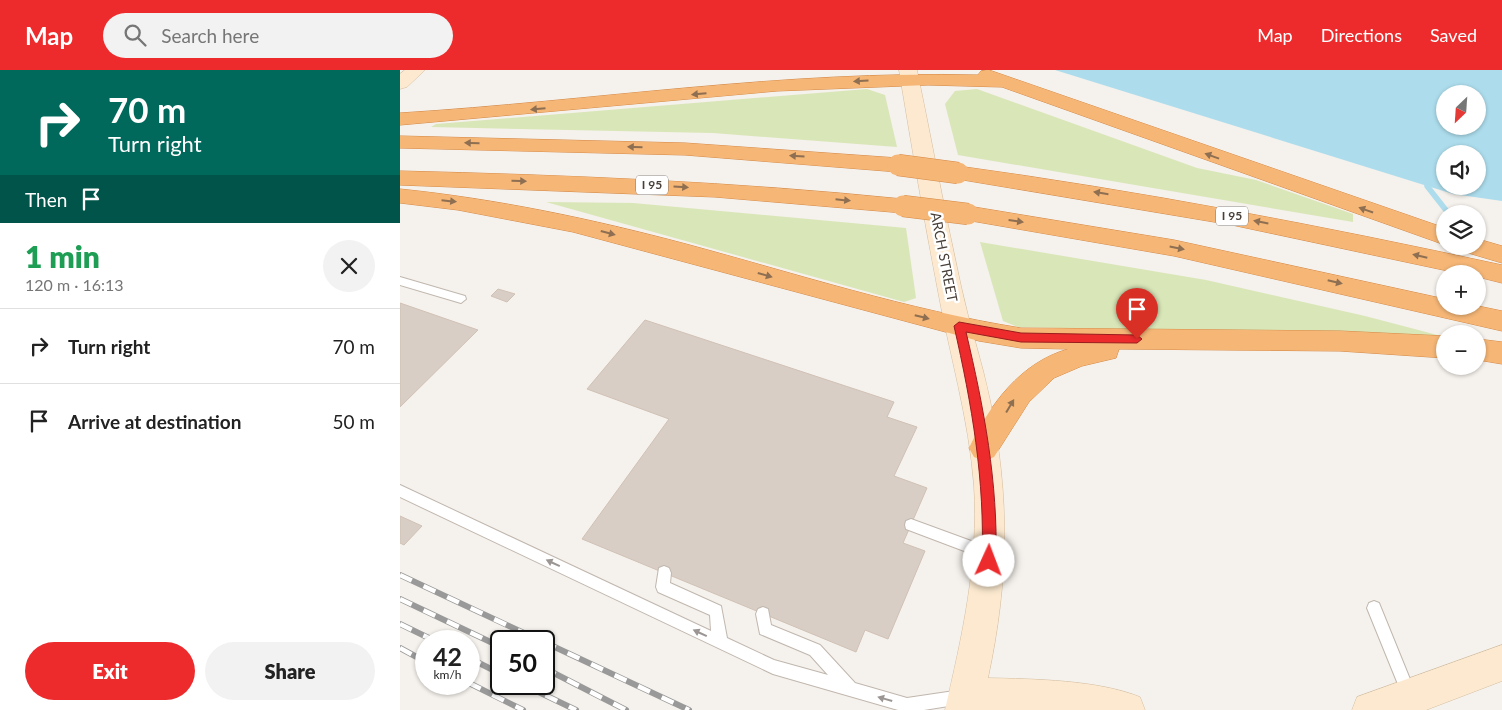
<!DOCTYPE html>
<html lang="en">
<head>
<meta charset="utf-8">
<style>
  :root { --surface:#fff; --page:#f2f2f2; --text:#222; --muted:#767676; --line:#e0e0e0; --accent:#ed2b2d }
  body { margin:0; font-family:Lato,sans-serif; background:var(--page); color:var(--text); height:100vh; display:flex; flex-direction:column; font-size:19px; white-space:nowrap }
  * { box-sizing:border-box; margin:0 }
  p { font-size:16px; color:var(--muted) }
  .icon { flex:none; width:28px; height:28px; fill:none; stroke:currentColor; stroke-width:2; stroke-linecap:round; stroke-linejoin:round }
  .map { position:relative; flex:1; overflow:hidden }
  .drawer { display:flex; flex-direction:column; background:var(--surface); width:400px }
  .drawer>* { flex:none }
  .guide { background:#00695c; color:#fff; overflow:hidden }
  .needle { width:32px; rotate:205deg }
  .controls { position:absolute; left:1036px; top:15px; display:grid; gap:10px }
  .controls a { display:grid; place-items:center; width:50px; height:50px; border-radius:50%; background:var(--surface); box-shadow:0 1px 4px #0004; font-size:25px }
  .speed { position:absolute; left:15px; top:560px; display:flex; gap:10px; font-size:25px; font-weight:700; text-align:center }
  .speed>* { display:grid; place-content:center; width:65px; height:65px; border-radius:50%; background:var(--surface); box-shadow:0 1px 4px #0004; line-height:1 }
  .speed small { font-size:12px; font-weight:400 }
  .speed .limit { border:2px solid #111; border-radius:8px; background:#fff; color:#111 }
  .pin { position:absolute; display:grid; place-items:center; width:42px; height:42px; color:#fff; margin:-51px -21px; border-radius:50% 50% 50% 0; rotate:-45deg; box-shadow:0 0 5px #0007 }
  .pin .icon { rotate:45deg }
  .me { position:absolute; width:55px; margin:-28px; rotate:2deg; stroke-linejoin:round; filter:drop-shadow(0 0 4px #0008) }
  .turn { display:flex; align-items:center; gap:18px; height:105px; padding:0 25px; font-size:22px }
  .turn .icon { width:65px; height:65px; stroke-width:2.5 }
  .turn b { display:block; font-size:35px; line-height:42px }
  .then { display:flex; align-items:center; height:48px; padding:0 25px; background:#0003; gap:10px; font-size:19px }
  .round { display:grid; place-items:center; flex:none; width:52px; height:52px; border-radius:26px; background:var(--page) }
  .overview { display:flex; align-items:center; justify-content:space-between; height:85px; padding:0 25px }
  h1 { font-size:30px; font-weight:800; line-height:38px; color:#1e9e55 }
  .action { display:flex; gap:10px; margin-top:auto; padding:10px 25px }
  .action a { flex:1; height:58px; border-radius:30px; background:var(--accent); color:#fff; font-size:20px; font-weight:800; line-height:58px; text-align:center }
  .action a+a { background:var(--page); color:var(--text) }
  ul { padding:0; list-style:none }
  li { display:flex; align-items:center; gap:15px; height:75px; padding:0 25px; border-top:1px solid var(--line) }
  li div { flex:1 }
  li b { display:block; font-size:19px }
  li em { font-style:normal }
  header { display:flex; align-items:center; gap:30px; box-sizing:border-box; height:70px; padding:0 25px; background:var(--accent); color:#fff }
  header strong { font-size:24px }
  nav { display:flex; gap:28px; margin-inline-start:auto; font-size:18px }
  .search { width:350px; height:45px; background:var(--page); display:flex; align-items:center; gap:12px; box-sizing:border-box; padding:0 18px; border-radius:28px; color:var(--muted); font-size:19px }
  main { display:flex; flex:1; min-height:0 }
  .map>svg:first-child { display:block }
</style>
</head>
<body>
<header>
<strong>Map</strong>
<div class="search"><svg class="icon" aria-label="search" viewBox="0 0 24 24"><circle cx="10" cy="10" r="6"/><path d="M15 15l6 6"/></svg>Search here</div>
<nav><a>Map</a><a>Directions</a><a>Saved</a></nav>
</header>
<main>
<section class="drawer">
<div class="guide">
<div class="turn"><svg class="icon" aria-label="right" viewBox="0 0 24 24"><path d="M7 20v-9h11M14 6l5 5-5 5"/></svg><div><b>70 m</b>Turn right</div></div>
<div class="then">Then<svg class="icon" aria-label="arrive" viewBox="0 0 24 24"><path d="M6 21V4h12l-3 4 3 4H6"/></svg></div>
</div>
<div class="overview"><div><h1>1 min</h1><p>120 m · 16:13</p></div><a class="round"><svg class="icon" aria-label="close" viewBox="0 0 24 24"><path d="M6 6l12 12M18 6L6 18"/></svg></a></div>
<ul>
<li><svg class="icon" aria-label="right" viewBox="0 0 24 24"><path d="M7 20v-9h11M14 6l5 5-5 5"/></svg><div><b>Turn right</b></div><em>70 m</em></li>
<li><svg class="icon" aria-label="arrive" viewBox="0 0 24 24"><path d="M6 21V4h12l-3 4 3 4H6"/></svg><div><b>Arrive at destination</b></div><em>50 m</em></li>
</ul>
<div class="action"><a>Exit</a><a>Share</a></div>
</section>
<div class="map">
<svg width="1102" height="640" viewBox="0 0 1102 640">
  <rect width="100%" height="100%" fill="#f5f1ec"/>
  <path fill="#d9e6b7" d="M 467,19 L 485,25 L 497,77 L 313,63 L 31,57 L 36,54 Z
    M 577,19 L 797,98 L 856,110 L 953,144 L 953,152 L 558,85 L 545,34 L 555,21 Z
    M 146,132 L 233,133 L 506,158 L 516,228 L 504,232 Z
    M 580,172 L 806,210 L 965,246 L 1045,267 L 618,257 L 603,251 Z"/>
  <path fill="#addded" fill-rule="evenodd" d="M 655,0 L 1102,0 L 1102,131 L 1053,124 ZM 1045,24 L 1078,24 L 1078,56 L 1045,56 ZM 1045,84 L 1078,84 L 1078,116 L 1045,116 Z"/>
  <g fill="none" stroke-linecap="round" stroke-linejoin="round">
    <path stroke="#addded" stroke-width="5.5" d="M 1027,116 L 1049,144"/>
  </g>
  <path fill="#d9cec5" stroke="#d0c1b5" d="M 98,219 L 115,224 L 107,232 L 91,226 Z
    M 0,233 L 78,260 L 0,337 Z
    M 245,250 L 494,332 L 487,347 L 517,357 L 494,406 L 527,418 L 503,473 L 525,481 L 488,569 L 465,560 L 456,582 L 182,469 L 269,349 L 187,319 Z
    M 0,446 L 22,456 L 4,475 L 0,473 Z"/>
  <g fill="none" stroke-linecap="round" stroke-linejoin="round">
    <defs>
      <path id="lane" d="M 0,207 L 65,226 L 66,229 L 61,233 L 0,215 Z
        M 0,415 L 311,561 L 310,545 L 258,522 L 256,517 L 259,498 L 264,496 L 269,498 L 271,503 L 270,513 L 321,536 L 327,568 L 374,590 L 428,605 L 410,585 L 360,564 L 356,544 L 358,539 L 363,537 L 368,539 L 371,555 L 420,575 L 455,613 L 507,628 L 561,620 L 566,622 L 568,627 L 566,632 L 561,634 L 524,640 L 498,640 L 373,604 L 0,427 Z
        M 511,449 L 593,479 L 595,484 L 593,489 L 588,490 L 506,459 L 505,455 L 506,451 Z
        M 974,531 L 979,533 L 1016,624 L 1014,629 L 1009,631 L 1004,629 L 967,538 L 969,533 Z"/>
      <path id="secondary" d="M 5,0 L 25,0 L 7,17 L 0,19 L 0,4 Z
        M 499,0 L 517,0 C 532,72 545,144 561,216 C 569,254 582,291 590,330 C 610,428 609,510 588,608 C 634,609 698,610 740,627 L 745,640 L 545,640 C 562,567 579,492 574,416 C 569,348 549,283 537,216 C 523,144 511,72 499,0 Z
        M 1102,575 L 1102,611 L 1026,640 L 952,640 L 957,627 Z"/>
      <path id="highway" d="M 589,0 L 1045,158 L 1045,175 L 602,17 L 528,15 L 377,21 L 0,55 L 0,43 C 193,31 385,0 578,5 L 581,1 Z
        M 0,66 L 285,73 L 498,88 L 505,90 L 508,95 L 505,100 L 498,102 L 285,85 L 0,78 Z
        M 558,96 C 741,121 922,156 1102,195 L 1102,213 L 1078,207 L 1078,204 L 1062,204 L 832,155 L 551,108 L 547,103 L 551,98 Z
        M 0,101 C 168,105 336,112 503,129 L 511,131 L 514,136 L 511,141 L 503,143 L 315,127 L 0,115 Z
        M 0,119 C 97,129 192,149 286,174 C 397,204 508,240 621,258 L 940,261 L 1045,266 L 1045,288 L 940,281 L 719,279 L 716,288 L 682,296 L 654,308 L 629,332 L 594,387 L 584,391 L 574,387 L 569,378 C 590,334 620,293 668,279 L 621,278 L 579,271 L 173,162 L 58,140 L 0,133 Z
        M 568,136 L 774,170 L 1045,229 L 1045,236 L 1078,236 L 1102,241 L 1102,261 L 774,186 L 560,149 L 557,144 L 560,139 Z
        M 1078,169 L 1102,176 L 1102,193 L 1065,182 L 1061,176 L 1078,176 Z
        M 1078,269 L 1102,272 L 1102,294 L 1078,290 Z"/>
    </defs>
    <use href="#lane" stroke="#c0b7ae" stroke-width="2"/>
    <use href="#secondary" stroke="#d4bea0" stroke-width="1"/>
    <use href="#highway" stroke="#d58946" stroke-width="1"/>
    <use href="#lane" fill="#fff" fill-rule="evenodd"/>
    <use href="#secondary" fill="#fce9cf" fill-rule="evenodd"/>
    <use href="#highway" fill="#f5b676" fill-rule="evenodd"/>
    <defs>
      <path id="rail" d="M 0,505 L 141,571
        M 0,529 L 101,577
        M 0,554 L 35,571
        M 144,572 L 289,640
        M 0,578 L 26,592
        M 69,588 L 101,604
        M 144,598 L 226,640
        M 69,613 L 123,640
        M 122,614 L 176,640"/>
    </defs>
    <use href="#rail" stroke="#999" stroke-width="6"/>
    <use href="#rail" stroke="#fff" stroke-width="4.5" stroke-dasharray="13" stroke-linecap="butt"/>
    <defs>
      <path id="highway-bridge" d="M 498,95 L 558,103
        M 503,136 L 568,144"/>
    </defs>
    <use href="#highway-bridge" stroke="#d58946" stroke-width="22" stroke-linecap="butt"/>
    <use href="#highway-bridge" stroke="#f5b676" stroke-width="21"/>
  </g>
  <defs><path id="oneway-solid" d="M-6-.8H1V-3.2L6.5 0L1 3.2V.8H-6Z" transform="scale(1.25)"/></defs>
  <g fill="#8e6f52">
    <use href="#oneway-solid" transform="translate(461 11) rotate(177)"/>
    <use href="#oneway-solid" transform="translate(299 24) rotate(175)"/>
    <use href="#oneway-solid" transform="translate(138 39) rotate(175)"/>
    <use href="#oneway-solid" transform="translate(72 73) rotate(-179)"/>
    <use href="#oneway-solid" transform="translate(235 77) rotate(-178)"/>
    <use href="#oneway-solid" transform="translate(397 86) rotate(-176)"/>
    <use href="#oneway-solid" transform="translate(812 86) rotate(-160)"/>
    <use href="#oneway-solid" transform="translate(119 111) rotate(1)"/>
    <use href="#oneway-solid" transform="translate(281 117) rotate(4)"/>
    <use href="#oneway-solid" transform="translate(701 123) rotate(-171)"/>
    <use href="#oneway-solid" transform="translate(443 130) rotate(6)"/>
    <use href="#oneway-solid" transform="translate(49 131) rotate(6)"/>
    <use href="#oneway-solid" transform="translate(966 140) rotate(-161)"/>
    <use href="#oneway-solid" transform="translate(616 151) rotate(8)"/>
    <use href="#oneway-solid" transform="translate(861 152) rotate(-169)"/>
    <use href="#oneway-solid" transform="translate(208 163) rotate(15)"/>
    <use href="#oneway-solid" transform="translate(777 178) rotate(11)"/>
    <use href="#oneway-solid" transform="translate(1020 186) rotate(-167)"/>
    <use href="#oneway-solid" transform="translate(365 205) rotate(16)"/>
    <use href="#oneway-solid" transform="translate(935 212) rotate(13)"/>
    <use href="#oneway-solid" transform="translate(522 247) rotate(14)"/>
    <use href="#oneway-solid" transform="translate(610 336) rotate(-59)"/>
  </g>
  <g fill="#9b9693">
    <use href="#oneway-solid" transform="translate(153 493) rotate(-155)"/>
    <use href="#oneway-solid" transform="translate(300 563) rotate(-155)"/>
    <use href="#oneway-solid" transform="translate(485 629) rotate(-164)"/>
  </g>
  <path fill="#ed2b2d" stroke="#9a1c1d" d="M 559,252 L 621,263 L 737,265 L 742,269 L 737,273 L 621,272 L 566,262 C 584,338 598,412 596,491 L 594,496 L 589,498 L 584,496 L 582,491 C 585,410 572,335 554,256 Z"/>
  <g text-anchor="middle" stroke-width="5" stroke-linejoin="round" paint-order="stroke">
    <g fill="#fff" stroke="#807975" stroke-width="1">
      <rect x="236" y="105.5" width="32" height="19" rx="4"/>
      <rect x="816" y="136.5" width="32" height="19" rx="4"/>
    </g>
    <g font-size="12" font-weight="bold" fill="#49403a">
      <text x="252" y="119">I 95</text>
      <text x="832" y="150">I 95</text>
    </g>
    <g font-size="14" fill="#49403a" stroke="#fff">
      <text transform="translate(544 187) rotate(79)" y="5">ARCH STREET</text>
    </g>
  </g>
</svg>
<div class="controls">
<a><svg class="needle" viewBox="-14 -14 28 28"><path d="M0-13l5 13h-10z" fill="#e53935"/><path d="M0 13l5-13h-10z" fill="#767676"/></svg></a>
<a><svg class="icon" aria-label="sound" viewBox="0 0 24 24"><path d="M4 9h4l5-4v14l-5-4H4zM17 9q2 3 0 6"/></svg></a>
<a><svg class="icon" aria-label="layers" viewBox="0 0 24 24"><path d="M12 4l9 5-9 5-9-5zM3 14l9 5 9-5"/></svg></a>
<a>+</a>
<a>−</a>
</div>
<div class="speed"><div>42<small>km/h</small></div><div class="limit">50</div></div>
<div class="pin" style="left:737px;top:269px;background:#d93025"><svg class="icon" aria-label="arrive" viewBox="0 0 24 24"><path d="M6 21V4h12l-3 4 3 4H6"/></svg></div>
<svg class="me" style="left:589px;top:491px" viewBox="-20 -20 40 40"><circle r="19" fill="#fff"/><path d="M0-13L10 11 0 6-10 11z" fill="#ed2b2d"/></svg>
</div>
</main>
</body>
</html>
